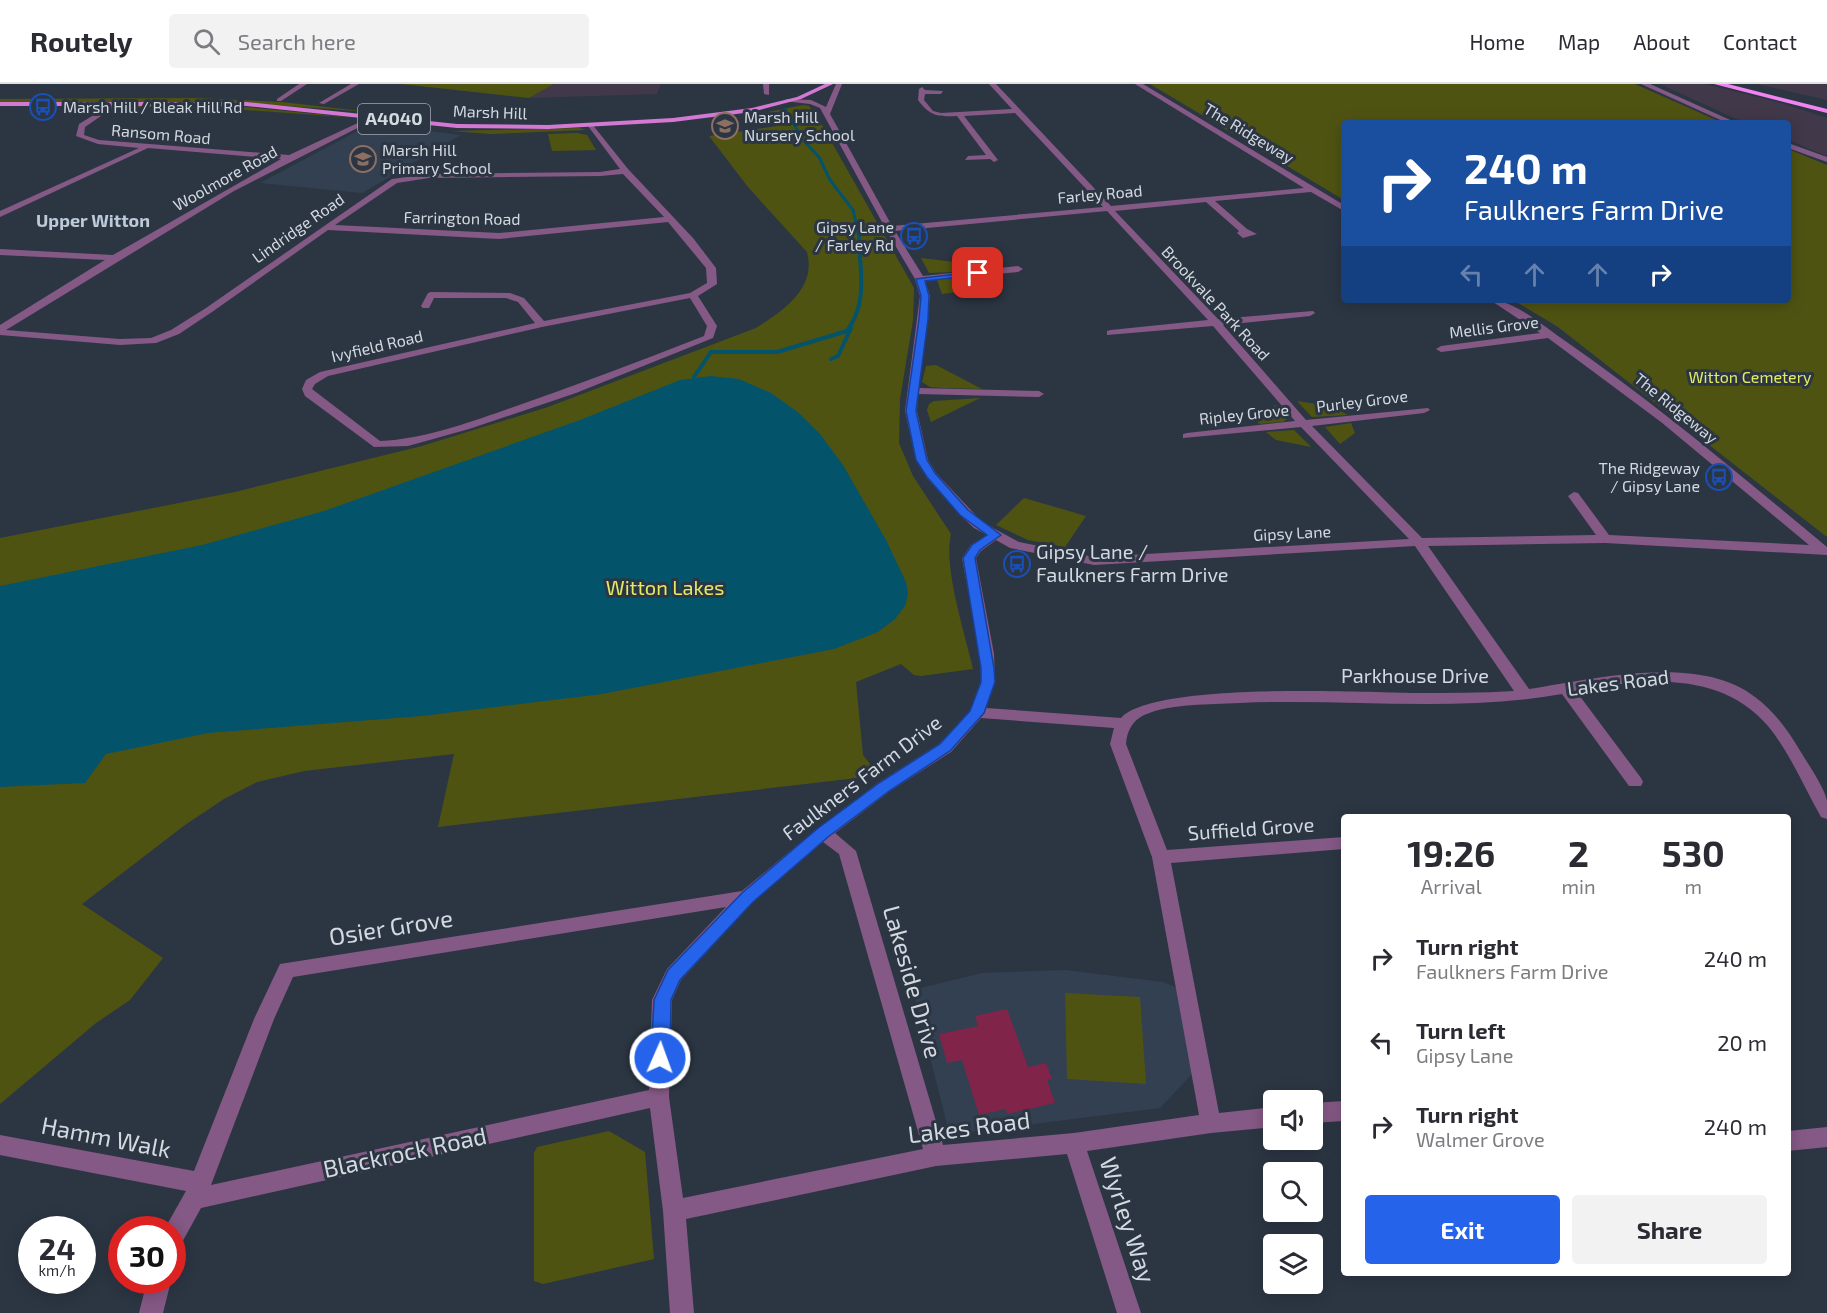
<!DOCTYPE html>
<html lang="en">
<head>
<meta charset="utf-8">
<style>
  :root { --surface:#fff; --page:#f2f2f3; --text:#2b2b33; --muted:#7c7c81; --line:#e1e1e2; --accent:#2563eb }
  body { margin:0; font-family:"Exo 2",sans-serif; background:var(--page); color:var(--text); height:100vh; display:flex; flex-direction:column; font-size:22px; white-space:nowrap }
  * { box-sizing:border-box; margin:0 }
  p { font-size:20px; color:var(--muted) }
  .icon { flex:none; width:33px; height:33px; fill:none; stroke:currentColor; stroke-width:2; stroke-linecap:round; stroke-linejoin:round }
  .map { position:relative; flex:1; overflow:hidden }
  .sheet { position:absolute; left:1341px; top:730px; width:450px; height:462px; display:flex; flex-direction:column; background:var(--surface); border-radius:6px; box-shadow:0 3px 15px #0003 }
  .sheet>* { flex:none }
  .hud { position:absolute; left:1341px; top:36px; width:450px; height:183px; border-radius:6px; box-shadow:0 3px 15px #0003; background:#1a4fa0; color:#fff; overflow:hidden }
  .buttons { position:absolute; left:1263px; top:1006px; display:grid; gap:12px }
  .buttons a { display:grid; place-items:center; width:60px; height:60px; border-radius:6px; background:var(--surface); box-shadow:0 3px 15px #0003; font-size:30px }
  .speed { position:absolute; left:18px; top:1132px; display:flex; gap:12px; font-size:30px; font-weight:700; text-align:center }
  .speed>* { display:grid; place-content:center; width:78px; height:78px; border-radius:50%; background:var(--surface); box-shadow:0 3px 15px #0003; line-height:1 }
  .speed small { font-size:15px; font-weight:400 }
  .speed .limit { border:9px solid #d22; background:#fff; color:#111 }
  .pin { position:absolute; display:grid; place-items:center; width:51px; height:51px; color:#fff; margin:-26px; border-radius:12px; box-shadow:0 3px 9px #0006 }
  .me { position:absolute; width:66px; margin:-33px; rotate:2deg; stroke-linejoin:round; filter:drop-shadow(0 0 4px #0008) }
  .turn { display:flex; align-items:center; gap:21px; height:126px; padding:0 24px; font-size:27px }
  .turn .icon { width:78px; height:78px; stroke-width:2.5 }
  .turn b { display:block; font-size:42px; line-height:51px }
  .lanes { display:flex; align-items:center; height:57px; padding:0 24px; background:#0003; justify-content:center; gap:30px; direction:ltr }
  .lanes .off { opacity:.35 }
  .eta { display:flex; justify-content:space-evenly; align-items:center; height:102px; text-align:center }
  .eta b { font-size:36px; font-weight:700; line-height:42px }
  .cta { display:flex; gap:12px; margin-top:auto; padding:12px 24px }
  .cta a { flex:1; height:69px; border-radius:6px; background:var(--accent); color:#fff; font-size:24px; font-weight:700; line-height:69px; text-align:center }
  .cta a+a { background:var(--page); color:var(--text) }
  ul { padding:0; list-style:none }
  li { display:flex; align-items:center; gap:18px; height:84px; padding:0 24px }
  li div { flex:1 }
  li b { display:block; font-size:22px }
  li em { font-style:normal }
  header { display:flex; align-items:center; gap:36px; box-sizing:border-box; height:84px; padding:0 30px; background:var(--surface); border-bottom:2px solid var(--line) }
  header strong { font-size:28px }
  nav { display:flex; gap:33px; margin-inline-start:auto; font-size:21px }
  .search { width:420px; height:54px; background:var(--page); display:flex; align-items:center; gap:15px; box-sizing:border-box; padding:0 21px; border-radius:6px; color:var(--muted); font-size:22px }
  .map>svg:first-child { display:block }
</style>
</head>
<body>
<header>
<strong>Routely</strong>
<div class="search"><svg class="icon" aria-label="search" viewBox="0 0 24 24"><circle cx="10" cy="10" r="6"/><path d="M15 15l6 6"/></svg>Search here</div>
<nav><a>Home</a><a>Map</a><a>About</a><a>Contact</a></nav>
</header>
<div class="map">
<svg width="1827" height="1229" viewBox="0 0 1827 1229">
  <rect width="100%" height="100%" fill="#2c3643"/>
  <path fill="#41394a" d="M 554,0 L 661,0 L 657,10 L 529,14 Z
    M 1660,0 L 1705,0 L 1781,19 L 1827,34 L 1827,72 L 1788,56 L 1788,39 L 1745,39 Z
    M 1757,0 L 1827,0 L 1827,16 Z"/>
  <path fill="#324052" d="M 377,41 L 461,51 L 362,109 L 260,99 L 365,43 Z
    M 1065,886 L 1163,898 L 1182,906 L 1192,990 L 1160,1024 L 964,1049 L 948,1044 L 913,906 L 982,889 Z"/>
  <path fill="#4f5312" d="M 401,0 L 554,0 L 529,14 Z
    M 1150,0 L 1635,0 L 1723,39 L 1344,39 L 1344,116 Z
    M 194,14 L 282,18 L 370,28 L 232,18 L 0,18 L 0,15 Z
    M 123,21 L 234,22 L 359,34 L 217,24 L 116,23 Z
    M 803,21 L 809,22 L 818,34 L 914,204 L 913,236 L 900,315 L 899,359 L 913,392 L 951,450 C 943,484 965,549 973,585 L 921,592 L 914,591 L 901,580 L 856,598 L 863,671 L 877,689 L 857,694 L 438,743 L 454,670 L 304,687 L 257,698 L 224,715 L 185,741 L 82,820 L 163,874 L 130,916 L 96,939 L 0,1020 L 0,454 L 235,408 L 422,362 L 548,323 L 756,244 C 782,227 817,205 807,168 L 748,103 L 709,52 L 777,42 L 768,28 Z
    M 579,44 L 586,46 L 491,50 L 451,47 Z
    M 577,49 L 587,51 L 596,66 L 552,67 L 548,50 Z
    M 1788,65 L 1827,81 L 1827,453 L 1558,243 L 1513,216 L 1788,216 Z
    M 921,174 L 963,179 L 977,187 L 929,189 Z
    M 978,190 L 980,195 L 964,207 L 942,210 L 937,196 Z
    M 936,281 L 982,305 L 942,304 L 930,303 L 922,298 L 926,282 Z
    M 980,314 L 931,338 L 927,326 L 929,320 L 934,317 Z
    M 1297,317 L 1329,322 L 1348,331 L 1312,333 Z
    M 1275,321 L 1287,335 L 1283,338 L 1259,340 L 1255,333 L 1260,328 Z
    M 1351,339 L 1355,349 L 1340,360 L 1325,343 Z
    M 1294,346 L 1311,363 L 1276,356 L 1266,348 Z
    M 1024,414 L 1086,432 L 1065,463 L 1028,456 L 996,441 Z
    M 1065,909 L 1140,913 L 1146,1000 L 1067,995 Z
    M 609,1047 L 645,1068 L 654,1175 L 543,1200 L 534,1197 L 534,1069 L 537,1063 Z"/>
  <path fill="#03536b" d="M 711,292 L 739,295 L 771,309 L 799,329 L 820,350 L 843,381 L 886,456 L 906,498 L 908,510 L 905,522 L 895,535 L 878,548 L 834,565 L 602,610 L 422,632 L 208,649 L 106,670 L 85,699 L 0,703 L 0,502 L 202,461 L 324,427 L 580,336 L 680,296 Z"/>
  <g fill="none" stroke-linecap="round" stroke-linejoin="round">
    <path stroke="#03536b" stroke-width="3" d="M 785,25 L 803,56 L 819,73 L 830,96 L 853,126 L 856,139"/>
    <path stroke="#03536b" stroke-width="4" d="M 856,138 L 859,152
      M 831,275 L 838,272 L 851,244
      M 694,293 L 711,268 L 777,268 L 847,247 C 868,219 860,187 859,155"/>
  </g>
  <path fill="#802549" d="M 1007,925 L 1028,983 L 1046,979 L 1052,995 L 1047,996 L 1055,1019 L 1007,1030 L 1006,1025 L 979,1031 L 962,976 L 947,979 L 939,950 L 978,942 L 975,932 Z"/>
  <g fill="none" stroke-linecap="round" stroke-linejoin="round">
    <path fill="#855985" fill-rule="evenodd" d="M 299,0 L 307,0 L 281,17 L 277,17 L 277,15 Z
      M 351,0 L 359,0 L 324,20 L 319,19 Z
      M 763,0 L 769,0 L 769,11 L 764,10 Z
      M 836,0 L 842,0 L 830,30 L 892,142 L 1103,123 L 1015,29 L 964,32 L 998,76 L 994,78 L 990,75 L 965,76 L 968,72 L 986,71 L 957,32 C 938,33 930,32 918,16 L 919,5 L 922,3 L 925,6 L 943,7 L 941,10 L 925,10 L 924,16 L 933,27 L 941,29 L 1012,25 L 989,0 L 996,0 L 1111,122 L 1304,104 L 1135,0 L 1143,0 L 1344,121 L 1344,127 L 1311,108 L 1215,117 L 1247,145 L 1257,150 L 1243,154 L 1237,149 L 1239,147 L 1206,118 L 1115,127 L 1218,235 L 1313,227 L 1315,229 L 1310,232 L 1223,241 L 1306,336 L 1428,324 L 1430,326 L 1424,329 L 1312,342 L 1422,454 L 1596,451 L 1568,412 L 1574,408 L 1578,409 L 1609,451 L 1809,461 L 1661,338 L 1548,254 L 1441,268 L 1436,265 L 1441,262 L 1540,249 L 1490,216 C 1514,216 1542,241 1561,254 C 1654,318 1740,391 1827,463 L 1827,471 L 1605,459 L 1428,462 L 1529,605 C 1594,595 1699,569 1755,613 C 1774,627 1787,645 1799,665 C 1806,677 1825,704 1827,717 C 1827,723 1827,729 1827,735 L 1821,733 C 1804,703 1790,669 1768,642 C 1719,585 1642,595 1576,607 L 1641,694 L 1643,698 L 1641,702 L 1629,702 L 1562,610 C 1456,629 1346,614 1239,619 C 1209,621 1172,619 1144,631 C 1132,637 1127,647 1126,660 L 1167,766 L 1344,753 L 1344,765 L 1171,779 L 1219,1029 L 1274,1023 L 1274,1043 L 1211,1049 L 1087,1067 L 1141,1229 L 1117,1229 L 1067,1070 L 936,1082 L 686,1135 L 694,1229 L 670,1229 L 663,1127 L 650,1024 L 201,1124 L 180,1162 L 172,1165 L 172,1146 L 164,1146 L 186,1107 L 0,1071 L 0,1051 L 194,1087 L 254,935 L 280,880 L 742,807 L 817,745 L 878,699 L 939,660 L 970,627 L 981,598 L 980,570 L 962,474 L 971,461 L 987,451 L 974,444 L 960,431 L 927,394 L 916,376 L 905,327 L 920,212 L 915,195 L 889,151 L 820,24 L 810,20 L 784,17 L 787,15 L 811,16 L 826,23 ZM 1107,127 L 1208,236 L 1111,246 L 1107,247 L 1107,251 L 1213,242 L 1295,337 L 1187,349 L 1183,350 L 1183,354 L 1301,343 L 1409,455 L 1094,473 L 1019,458 L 982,438 L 936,389 L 928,376 L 917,327 L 918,310 L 1039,313 L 1044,310 L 1039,307 L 919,304 L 930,212 L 925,197 L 1018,188 L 1023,185 L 1018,182 L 923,192 L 895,147 ZM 996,456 L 1010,464 L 1094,481 L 1415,462 L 1514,607 C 1481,609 1447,609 1414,609 C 1359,608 1154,598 1121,634 L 986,624 L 995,598 L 994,570 L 976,474 L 981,467 ZM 981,634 L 1114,644 L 1110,660 L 1152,773 L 1199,1031 L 1074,1049 L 943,1061 L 856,767 L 835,749 L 890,707 L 951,668 ZM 823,758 L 839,770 L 923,1065 L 683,1114 L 669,1013 L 672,916 L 681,896 L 753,818 ZM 726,823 L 667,885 L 652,916 L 649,1006 L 211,1101 L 274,935 L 293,893 Z
      M 1641,0 L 1650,0 L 1737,39 L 1727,39 Z
      M 115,18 L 120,19 L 85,43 L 84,51 L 99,56 L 289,71 L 373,32 L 379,33 L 234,107 L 6,246 L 120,255 L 151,254 L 171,246 L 206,224 L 392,95 L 429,90 L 600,88 L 620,85 L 588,42 L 592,40 L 628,85 L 693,154 L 716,184 L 717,200 L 698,212 L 717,242 L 713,254 L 576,309 L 469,345 L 408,362 L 374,363 L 305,312 L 302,305 L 306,296 L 320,288 L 535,239 L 518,218 L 506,214 L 434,214 L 429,224 L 423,224 L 421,222 L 428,209 L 431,208 L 510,209 L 524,214 L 544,237 L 690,209 L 707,199 L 706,184 L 668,138 L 499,155 L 328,146 L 212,228 L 179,250 L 156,259 L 120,261 L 0,251 L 0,241 L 105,176 L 0,171 L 0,165 L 113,171 L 281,75 L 148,64 L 0,133 L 0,127 L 139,64 L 98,60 L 76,52 L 79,40 ZM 623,90 L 664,133 L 499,149 L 335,141 L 397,99 L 429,94 L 600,92 ZM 690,214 L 707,242 L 704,252 C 638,278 572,303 505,326 C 464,340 424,355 380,357 L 312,305 L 315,300 L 328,292 L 542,243 Z
      M 1788,59 L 1827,73 L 1827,78 L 1788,64 Z
      M 1344,1017 L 1344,1037 L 1312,1039 L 1312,1019 Z
      M 1827,1043 L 1827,1063 L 1788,1067 L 1788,1047 Z
      M 147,1197 L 171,1197 L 163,1229 L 139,1229 Z"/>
    <path fill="#d378d3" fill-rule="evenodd" d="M 825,0 L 833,0 L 801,15 L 752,28 L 673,38 L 548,45 L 457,44 L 246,22 L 0,22 L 0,18 L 246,18 L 457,40 L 548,41 L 673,34 L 752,24 L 797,13 Z"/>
    <path fill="#f183f2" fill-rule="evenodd" d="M 1714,0 L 1728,0 L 1827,25 L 1827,29 Z"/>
  </g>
  <path fill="#2563eb" stroke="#184099" stroke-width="1.5" d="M 981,187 L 978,191 L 925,197 L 929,212 L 928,235 L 916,327 L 927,376 L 935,389 L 968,426 L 1001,451 L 980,466 L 975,474 L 994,584 L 995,598 L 984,629 L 950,667 L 889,707 L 828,753 L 753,818 L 680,896 L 671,916 L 670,974 L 667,980 L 660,982 L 654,980 L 651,974 L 654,916 L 668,886 L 742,809 L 817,745 L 879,699 L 940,660 L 970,627 L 981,598 L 981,584 L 963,474 L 972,461 L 987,451 L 960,431 L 927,393 L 916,376 L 906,327 L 919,235 L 921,212 L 916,195 Z"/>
  <defs>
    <symbol id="bus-ring" viewBox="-11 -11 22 22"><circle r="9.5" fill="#2c3643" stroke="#1a4fb4" stroke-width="1.5"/><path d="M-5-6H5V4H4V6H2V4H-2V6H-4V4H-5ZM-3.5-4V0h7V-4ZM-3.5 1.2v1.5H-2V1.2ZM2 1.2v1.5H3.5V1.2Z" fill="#1a4fb4"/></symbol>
    <symbol id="school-ring" viewBox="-11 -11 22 22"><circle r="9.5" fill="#2c3643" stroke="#8d6e63" stroke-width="1.5"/><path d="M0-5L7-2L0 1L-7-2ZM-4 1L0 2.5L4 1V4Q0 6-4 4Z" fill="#8d6e63"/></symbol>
  </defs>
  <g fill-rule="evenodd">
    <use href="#bus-ring" x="28" y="8" width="30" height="30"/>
    <use href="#school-ring" x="710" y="27" width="30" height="30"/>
    <use href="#school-ring" x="348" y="60" width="30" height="30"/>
    <use href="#bus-ring" x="899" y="137" width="30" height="30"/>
    <use href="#bus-ring" x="1704" y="378" width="30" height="30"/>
    <use href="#bus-ring" x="1002" y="465" width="30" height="30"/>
  </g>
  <g text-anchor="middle" stroke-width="6" stroke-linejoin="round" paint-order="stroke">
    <g font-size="16" fill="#d3d9e1" stroke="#2c3643" text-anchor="start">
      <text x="63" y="29">Marsh Hill / Bleak Hill Rd</text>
      <text x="744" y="39">Marsh Hill<tspan x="744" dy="18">Nursery School</tspan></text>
      <text x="382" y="72">Marsh Hill<tspan x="382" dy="18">Primary School</tspan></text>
      <text x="894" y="149" text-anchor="end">Gipsy Lane<tspan x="894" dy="18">/ Farley Rd</tspan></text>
      <text x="1700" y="390" text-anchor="end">The Ridgeway<tspan x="1700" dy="18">/ Gipsy Lane</tspan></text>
    </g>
    <g font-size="16" fill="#d3d9e1" stroke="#2c3643">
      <text transform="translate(490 28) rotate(2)" y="6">Marsh Hill</text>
      <text transform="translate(1249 49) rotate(31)" y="6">The Ridgeway</text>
      <text transform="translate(161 50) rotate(5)" y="6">Ransom Road</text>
      <text transform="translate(225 94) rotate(-29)" y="6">Woolmore Road</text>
      <text transform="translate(1100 110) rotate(-5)" y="6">Farley Road</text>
      <text transform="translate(462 134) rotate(1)" y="6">Farrington Road</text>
      <text transform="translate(298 144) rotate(-35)" y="6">Lindridge Road</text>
      <text transform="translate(1216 219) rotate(47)" y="6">Brookvale Park Road</text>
      <text transform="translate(1494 243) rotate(-7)" y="6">Mellis Grove</text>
      <text transform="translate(377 262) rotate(-13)" y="6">Ivyfield Road</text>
      <text transform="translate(1362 317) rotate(-7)" y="6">Purley Grove</text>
      <text transform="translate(1676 324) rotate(39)" y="6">The Ridgeway</text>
      <text transform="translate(1244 330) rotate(-6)" y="6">Ripley Grove</text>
      <text transform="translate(1292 449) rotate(-3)" y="6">Gipsy Lane</text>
    </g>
    <g font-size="16" fill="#e1ec63" stroke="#2c3643">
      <text x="1750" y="299">Witton Cemetery</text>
    </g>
    <rect fill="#2c3643" stroke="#a1a8b2" stroke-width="1.5" x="358" y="20" width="72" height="30" rx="4.5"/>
    <g font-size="18" font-weight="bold" fill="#d3d9e1">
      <text x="394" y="41">A4040</text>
    </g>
    <g font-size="18" font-weight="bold" fill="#bdcada" stroke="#2c3643">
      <text x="93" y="143">Upper Witton</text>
    </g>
    <g font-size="20" fill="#d3d9e1" stroke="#2c3643" text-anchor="start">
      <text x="1036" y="475">Gipsy Lane /<tspan x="1036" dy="23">Faulkners Farm Drive</tspan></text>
    </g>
    <g font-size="20" fill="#e1ec63" stroke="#2c3643">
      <text x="665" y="511">Witton Lakes</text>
    </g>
    <g font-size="20" fill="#d3d9e1" stroke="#2c3643">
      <text x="1415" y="599">Parkhouse Drive</text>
      <text transform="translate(1618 599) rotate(-7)" y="7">Lakes Road</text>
      <text transform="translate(862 694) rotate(-37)" y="7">Faulkners Farm Drive</text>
      <text transform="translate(1251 745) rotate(-4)" y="7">Suffield Grove</text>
    </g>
    <g font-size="24" fill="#d3d9e1" stroke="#2c3643">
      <text transform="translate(391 844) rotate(-9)" y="8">Osier Grove</text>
      <text transform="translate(912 898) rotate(74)" y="8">Lakeside Drive</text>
      <text transform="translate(969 1044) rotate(-7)" y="8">Lakes Road</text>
      <text transform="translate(106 1054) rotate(11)" y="8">Hamm Walk</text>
      <text transform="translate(405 1069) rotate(-12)" y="8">Blackrock Road</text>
      <text transform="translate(1127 1136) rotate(72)" y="8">Wyrley Way</text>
    </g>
  </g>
</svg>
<div class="buttons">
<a><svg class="icon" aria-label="sound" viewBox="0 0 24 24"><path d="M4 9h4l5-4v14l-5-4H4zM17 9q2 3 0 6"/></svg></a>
<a><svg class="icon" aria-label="search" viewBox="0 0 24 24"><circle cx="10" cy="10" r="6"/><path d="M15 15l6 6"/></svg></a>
<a><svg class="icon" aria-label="layers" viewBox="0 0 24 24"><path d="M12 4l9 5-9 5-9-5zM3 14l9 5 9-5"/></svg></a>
</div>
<div class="speed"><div>24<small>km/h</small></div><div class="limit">30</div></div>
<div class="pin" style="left:978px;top:189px;background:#d93025"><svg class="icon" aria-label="arrive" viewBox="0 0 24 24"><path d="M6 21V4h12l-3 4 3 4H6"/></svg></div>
<svg class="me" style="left:660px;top:974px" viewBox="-20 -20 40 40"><circle r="17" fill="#2563eb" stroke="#fff" stroke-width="3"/><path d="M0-11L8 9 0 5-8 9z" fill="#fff"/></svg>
<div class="hud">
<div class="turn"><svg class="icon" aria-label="right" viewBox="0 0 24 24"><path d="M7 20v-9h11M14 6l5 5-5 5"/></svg><div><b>240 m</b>Faulkners Farm Drive</div></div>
<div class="lanes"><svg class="icon off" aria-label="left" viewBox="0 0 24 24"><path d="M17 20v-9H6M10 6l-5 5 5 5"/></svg><svg class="icon off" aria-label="ahead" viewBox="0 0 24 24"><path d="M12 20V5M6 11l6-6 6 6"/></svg><svg class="icon off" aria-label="ahead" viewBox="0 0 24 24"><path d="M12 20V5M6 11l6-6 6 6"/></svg><svg class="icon" aria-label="right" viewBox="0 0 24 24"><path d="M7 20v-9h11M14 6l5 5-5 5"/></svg></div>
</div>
<section class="sheet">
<div class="eta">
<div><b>19:26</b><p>Arrival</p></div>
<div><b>2</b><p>min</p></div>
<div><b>530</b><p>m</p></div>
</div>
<ul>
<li><svg class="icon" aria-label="right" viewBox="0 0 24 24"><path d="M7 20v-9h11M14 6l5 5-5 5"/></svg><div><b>Turn right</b><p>Faulkners Farm Drive</p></div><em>240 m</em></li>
<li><svg class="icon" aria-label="left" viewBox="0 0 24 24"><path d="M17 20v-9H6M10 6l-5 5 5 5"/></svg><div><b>Turn left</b><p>Gipsy Lane</p></div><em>20 m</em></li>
<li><svg class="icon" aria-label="right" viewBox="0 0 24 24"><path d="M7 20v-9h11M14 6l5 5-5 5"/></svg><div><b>Turn right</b><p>Walmer Grove</p></div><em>240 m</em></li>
</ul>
<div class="cta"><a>Exit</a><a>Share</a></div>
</section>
</div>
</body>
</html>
